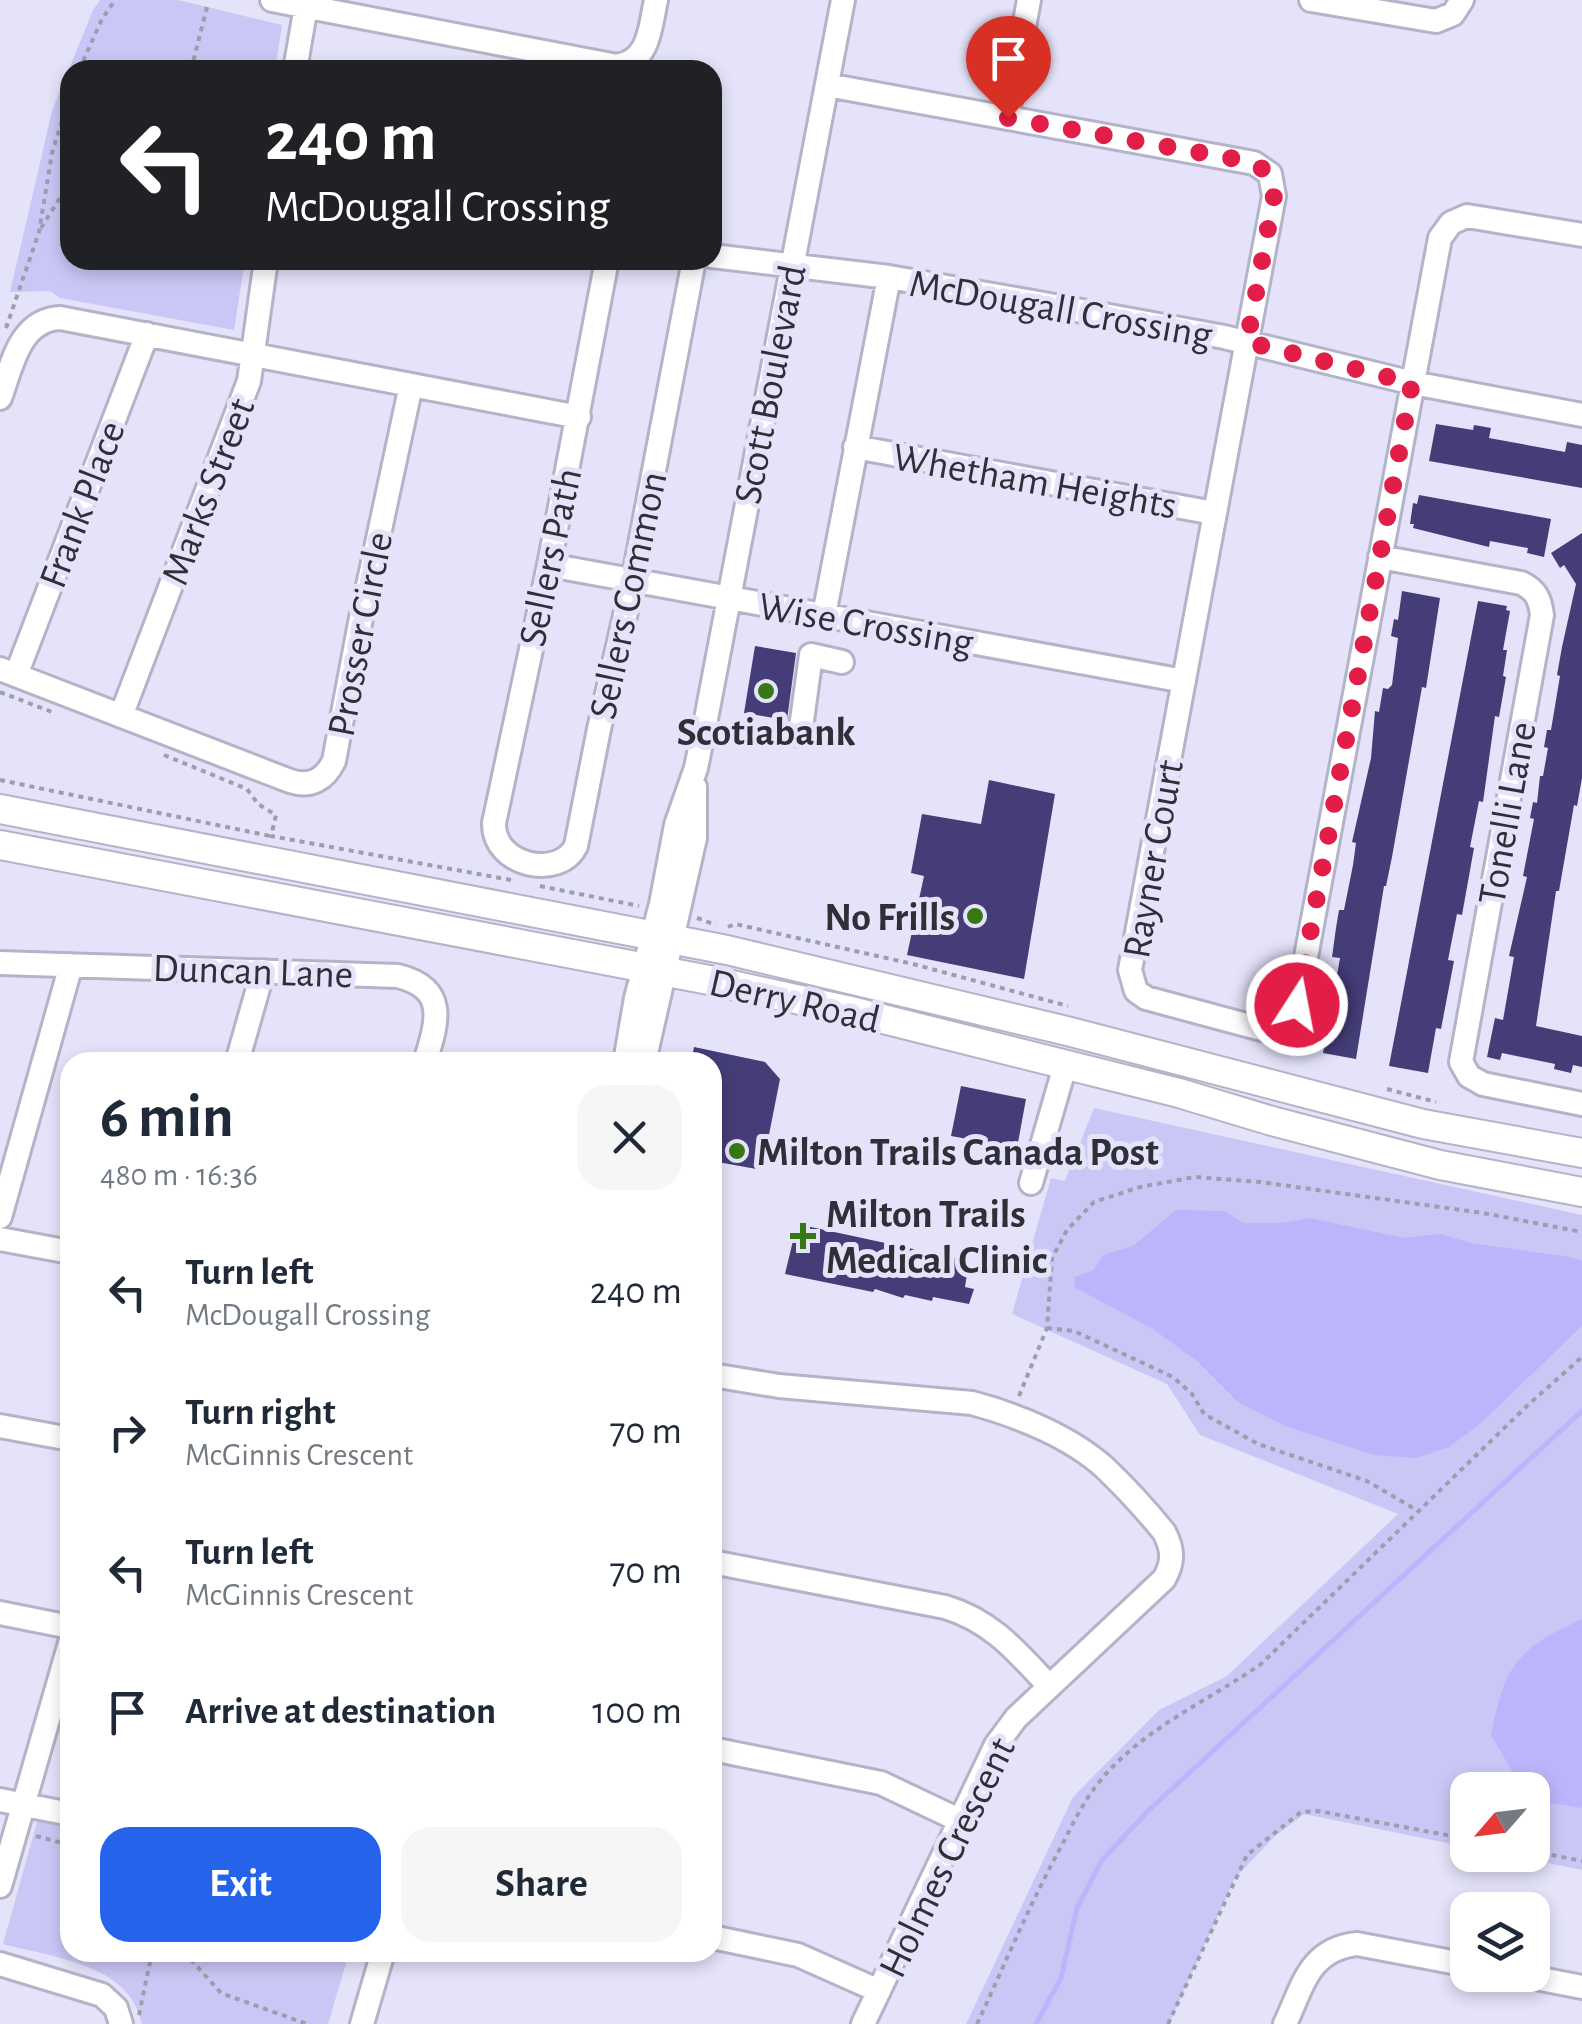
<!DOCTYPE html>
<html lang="en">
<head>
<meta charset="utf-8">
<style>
  :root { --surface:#fff; --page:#f6f6f7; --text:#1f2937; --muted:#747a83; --accent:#2563eb }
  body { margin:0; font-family:"Alegreya Sans",sans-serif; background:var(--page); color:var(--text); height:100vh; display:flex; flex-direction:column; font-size:38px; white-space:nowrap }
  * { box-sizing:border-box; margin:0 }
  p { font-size:32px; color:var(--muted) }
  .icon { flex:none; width:55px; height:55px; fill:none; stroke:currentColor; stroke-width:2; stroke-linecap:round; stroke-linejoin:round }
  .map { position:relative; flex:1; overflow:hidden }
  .side { position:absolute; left:60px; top:1052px; width:662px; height:910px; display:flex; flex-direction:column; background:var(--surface); border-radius:30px; box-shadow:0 5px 15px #0003 }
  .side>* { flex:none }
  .guide { position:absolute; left:60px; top:60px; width:662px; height:210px; border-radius:30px; box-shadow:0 5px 15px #0003; background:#202124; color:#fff; overflow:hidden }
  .needle { width:65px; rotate:242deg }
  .controls { position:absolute; left:1450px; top:1772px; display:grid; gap:20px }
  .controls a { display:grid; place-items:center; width:100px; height:100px; border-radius:20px; background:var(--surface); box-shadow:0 5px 15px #0003; font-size:50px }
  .pin { position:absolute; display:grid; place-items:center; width:85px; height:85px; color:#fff; margin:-102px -42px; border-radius:50% 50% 50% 0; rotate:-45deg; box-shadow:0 0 10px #0007 }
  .pin .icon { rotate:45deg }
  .me { position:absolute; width:110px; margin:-55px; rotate:11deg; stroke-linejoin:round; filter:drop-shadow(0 0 8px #0008) }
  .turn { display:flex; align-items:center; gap:35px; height:210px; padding:0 40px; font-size:45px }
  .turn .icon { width:130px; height:130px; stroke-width:2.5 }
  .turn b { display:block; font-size:70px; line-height:85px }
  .round { display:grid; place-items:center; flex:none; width:105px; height:105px; border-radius:30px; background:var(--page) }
  .overview { display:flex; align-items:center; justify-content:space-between; height:170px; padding:0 40px }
  h1 { font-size:60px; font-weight:600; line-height:75px }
  .primary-button { display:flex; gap:20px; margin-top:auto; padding:20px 40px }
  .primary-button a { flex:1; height:115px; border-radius:30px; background:var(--accent); color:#fff; font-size:40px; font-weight:600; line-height:115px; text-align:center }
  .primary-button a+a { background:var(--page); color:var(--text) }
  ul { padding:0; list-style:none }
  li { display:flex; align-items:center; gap:30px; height:140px; padding:0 40px }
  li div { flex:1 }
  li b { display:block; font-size:38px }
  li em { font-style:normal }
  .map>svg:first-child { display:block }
</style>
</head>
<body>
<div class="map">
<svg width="1582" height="2024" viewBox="0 0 1582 2024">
  <rect width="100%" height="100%" fill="#e4e3f9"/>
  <path fill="#cac7f6" d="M 100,0 L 178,0 L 282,25 L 275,70 L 70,70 L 70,260 L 245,260 L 234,330 L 60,298 L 50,291 L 10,292 L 52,111 L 93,10 Z
    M 1094,1108 L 1582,1215 L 1582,1870 L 1508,1855 L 1532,1855 L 1532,1790 L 1468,1790 L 1467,1847 L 1304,1814 L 1275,1836 L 1235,1878 L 1169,2024 L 966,2024 L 1073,1797 L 1159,1710 L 1227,1676 L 1398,1514 L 1200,1435 L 1167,1384 L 1012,1314 L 1051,1178 L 1065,1181 Z
    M 48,1821 L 70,1825 L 70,1952 L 349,1953 L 328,2024 L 142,2024 C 129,1963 54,1958 3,1944 L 37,1822 Z"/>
  <path fill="#bbb6fb" d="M 1176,1210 L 1225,1211 L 1243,1223 L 1282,1223 L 1310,1218 L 1404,1238 L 1440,1234 L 1471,1243 L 1570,1257 L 1582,1261 L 1582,1326 L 1480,1424 L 1449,1447 L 1416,1458 L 1374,1455 L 1285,1426 L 1238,1402 L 1197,1361 L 1153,1329 L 1074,1287 L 1075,1277 L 1094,1270 L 1103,1255 L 1133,1246 Z
    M 1582,1619 L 1582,1808 L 1533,1800 L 1532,1790 L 1523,1790 L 1491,1735 C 1505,1665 1516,1649 1582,1619 Z"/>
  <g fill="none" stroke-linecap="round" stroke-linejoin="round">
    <path stroke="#bbb6fb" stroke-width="5" d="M 1036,2024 L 1061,1978 L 1077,1908 L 1102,1860 L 1149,1810 L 1582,1411"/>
  </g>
  <path fill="#443d78" d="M 1436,424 L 1473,430 L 1474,425 L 1491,428 L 1489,438 L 1565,452 L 1567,442 L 1582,445 L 1582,488 L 1429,461 Z
    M 1419,495 L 1551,519 L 1544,557 L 1527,553 L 1528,548 L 1490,541 L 1489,547 L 1413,528 L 1414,524 L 1410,524 L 1413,503 L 1417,504 Z
    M 1582,533 L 1582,778 L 1577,806 L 1574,805 L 1559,891 L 1556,891 L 1536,1026 L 1582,1036 L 1582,1067 L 1573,1065 L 1571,1073 L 1554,1069 L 1555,1064 L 1502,1053 L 1500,1060 L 1487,1057 L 1495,1018 L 1503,1020 L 1514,957 L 1509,956 L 1527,877 L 1523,876 L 1534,819 L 1530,818 L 1533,802 L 1537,803 L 1540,776 L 1543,776 L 1548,748 L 1544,747 L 1547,730 L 1551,730 L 1560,676 L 1557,675 L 1562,647 L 1576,584 L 1564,565 L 1560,568 L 1551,553 Z
    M 1402,591 L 1440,598 L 1426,688 L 1422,687 L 1392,857 L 1386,886 L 1384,886 L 1356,1059 L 1323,1053 L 1330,1015 L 1310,1011 L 1313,1003 L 1328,1002 L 1328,997 L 1333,998 L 1340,958 L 1332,957 L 1336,928 L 1339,910 L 1344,910 L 1353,865 L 1356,843 L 1352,842 L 1371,758 L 1375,711 L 1379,712 L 1383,688 L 1388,689 L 1392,685 L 1398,638 L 1391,636 L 1394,619 L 1398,620 Z
    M 1478,601 L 1507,606 L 1506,610 L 1510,611 L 1503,650 L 1507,650 L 1503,676 L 1506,677 L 1499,717 L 1495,716 L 1483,802 L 1479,801 L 1470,847 L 1474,848 L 1462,915 L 1457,914 L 1448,960 L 1454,961 L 1441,1029 L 1436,1028 L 1428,1073 L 1389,1066 Z
    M 755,646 L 796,653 L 787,720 L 744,713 Z
    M 989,780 L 1055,794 L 1024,979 L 907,955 L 924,876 L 911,873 L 922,814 L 981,824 Z
    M 694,1047 L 765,1062 L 780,1079 L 762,1170 L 712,1161 L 712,1062 L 691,1062 Z
    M 961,1086 L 1026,1099 L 1017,1148 L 951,1136 Z
    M 797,1224 L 969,1261 L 965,1287 L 974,1289 L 969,1304 L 933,1297 L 932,1301 L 905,1295 L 903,1298 L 875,1289 L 873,1292 L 785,1274 Z"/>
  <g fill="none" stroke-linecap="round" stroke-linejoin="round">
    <defs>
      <path id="minor" d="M 272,0 L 617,66 C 650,61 650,27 656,0
        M 1311,0 L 1436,21 L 1453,14 L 1462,0
        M 295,70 L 306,6
        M 827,85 L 1254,163 L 1270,174 L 1274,196 L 1130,970 L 1136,991 L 1146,998 L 1261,1029 L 1282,1025 L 1297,1005 L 1440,238 L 1451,223 L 1467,216 L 1582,235
        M 1007,118 L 1029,0
        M 712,256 L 889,277 L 1033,302 L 1224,337 L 1413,383 L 1582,415
        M 607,260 L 549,565 L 494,823 C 493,866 559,880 576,846 L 599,729 L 633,581 L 694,260
        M 0,398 C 12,366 19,320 60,318 L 579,417
        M 855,447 L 1214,513
        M 1380,557 L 1521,583 C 1536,590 1540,599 1542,615 L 1461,1062 L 1469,1076 L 1483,1084 L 1582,1104
        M 549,565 L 1184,681
        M 824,615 L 889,277
        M 0,669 L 290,781 C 311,788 325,779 334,761 L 360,623 L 411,385
        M 16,675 L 147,334
        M 121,716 L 249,381 L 266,260
        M 800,735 L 811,655 L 842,662
        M 0,963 L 398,976 C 449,989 437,1023 425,1062
        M 237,1062 L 263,971
        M 625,1062 L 636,998 L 661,904 L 676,825 L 696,768 L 706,719 L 843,0
        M 644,1062 L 695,838 L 695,787
        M 1031,1183 L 1065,1066
        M 0,1217 L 71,965
        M 0,1239 L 70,1252
        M 712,1375 L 779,1386 L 972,1403 C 1017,1415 1071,1437 1105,1468 C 1126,1488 1146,1510 1164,1532 C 1173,1549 1174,1562 1164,1579 L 1016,1718 L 996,1745 L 863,2024
        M 0,1426 L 70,1439
        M 712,1562 L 945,1607 C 992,1621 1017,1652 1049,1686
        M 0,1613 L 70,1627
        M 712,1749 L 881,1783 L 961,1821
        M 0,1800 L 70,1814
        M 0,1886 L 70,1643
        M 712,1937 L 798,1955 L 879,1991
        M 0,1964 L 102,1995 L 116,2008 L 121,2024
        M 1520,1975 L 1582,1987
        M 362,2024 L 383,1952
        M 1285,2024 C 1303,1986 1309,1949 1357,1944 L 1468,1965"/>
      <path id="major" d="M 0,809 L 727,950 L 1067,1031 L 1423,1124 L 1582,1153
        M 0,845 L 709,980 L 855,1012 L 1179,1093 L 1272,1121 L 1440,1165 L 1582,1192"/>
    </defs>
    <use href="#minor" stroke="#b4b3c8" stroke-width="28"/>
    <use href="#major" stroke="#b4b3c8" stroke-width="32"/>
    <path stroke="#9d9dad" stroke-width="4" stroke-dasharray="5 5" stroke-linecap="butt" d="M 79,70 L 102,19 L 115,0
      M 191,70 L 207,7
      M 41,228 L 70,182
      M 6,328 L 39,232 L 52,153 L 70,94
      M 0,692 L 52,712
      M 164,755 L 247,789 L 258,804 L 276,815 L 271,836 L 511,880
      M 0,780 L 270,836
      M 540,886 L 639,906
      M 697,918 L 716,925
      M 728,927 L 735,924 L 913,964 L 1068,1006
      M 1387,1089 L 1436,1102
      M 1047,1328 L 1074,1331 L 1173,1377 L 1192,1394 L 1204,1414 L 1258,1444 L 1367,1481 L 1420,1512
      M 1019,1396 L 1047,1328 L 1052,1258 L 1067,1230 L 1094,1202 L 1140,1187 L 1195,1177 L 1260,1182 L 1483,1213 L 1582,1232
      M 36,1836 L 70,1845
      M 1532,1851 L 1582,1861
      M 184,1952 L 221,1993 L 307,2024
      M 139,2015 L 152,1952
      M 977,2024 C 1005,1964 1030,1903 1062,1845 C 1072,1825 1083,1803 1096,1786 C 1139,1730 1205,1703 1261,1664 L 1529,1404 L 1582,1357
      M 1168,2024 L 1247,1855 L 1301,1812 L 1318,1811 L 1468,1839"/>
    <use href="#minor" stroke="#fff" stroke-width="22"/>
    <use href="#major" stroke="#fff" stroke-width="28"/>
  </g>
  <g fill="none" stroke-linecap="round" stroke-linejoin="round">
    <path stroke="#e11d48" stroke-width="18" stroke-dasharray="0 32.4" d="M 1008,118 L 1236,159 C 1260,164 1272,170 1274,196 L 1247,342 L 1412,383 L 1297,1005"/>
  </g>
  <g fill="#387814" stroke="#e4e3f9" stroke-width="4">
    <circle cx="766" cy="691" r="10"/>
    <circle cx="975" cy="916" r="10"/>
    <circle cx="737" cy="1151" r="10"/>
    <path d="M798 1221h10v10h10v10h-10v10h-10v-10h-10v-10h10z"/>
  </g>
  <g text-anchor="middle" stroke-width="10" stroke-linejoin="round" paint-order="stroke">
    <g font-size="40" fill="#2f2f37" stroke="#e4e3f9">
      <text transform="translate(1061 308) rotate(10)" y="14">McDougall Crossing</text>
      <text transform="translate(769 384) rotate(-79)" y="14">Scott Boulevard</text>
      <text transform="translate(1035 480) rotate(10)" y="14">Whetham Heights</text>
      <text transform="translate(207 491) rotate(-69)" y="14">Marks Street</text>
      <text transform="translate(81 504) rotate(-69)" y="14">Frank Place</text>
      <text transform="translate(549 557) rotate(-78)" y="14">Sellers Path</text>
      <text transform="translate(627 595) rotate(-78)" y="14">Sellers Common</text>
      <text transform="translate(866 623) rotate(10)" y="14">Wise Crossing</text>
      <text transform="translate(359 634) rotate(-79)" y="14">Prosser Circle</text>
      <text transform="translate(1506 813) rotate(-80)" y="14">Tonelli Lane</text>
      <text transform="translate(1152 859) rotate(-80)" y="14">Rayner Court</text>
      <text transform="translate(253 970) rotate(2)" y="14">Duncan Lane</text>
      <text transform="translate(795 1000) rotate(13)" y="14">Derry Road</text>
      <text transform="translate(946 1857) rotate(-64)" y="14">Holmes Crescent</text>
    </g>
    <g font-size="40" font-weight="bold" fill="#2f2f37" stroke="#e4e3f9" text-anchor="start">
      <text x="766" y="745" text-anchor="middle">Scotiabank</text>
      <text x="955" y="930" text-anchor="end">No Frills</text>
      <text x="757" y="1165">Milton Trails Canada Post</text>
      <text x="826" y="1227">Milton Trails<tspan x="826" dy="46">Medical Clinic</tspan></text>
    </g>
  </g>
</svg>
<div class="controls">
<a><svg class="needle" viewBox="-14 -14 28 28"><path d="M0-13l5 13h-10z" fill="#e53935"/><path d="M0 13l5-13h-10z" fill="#747a83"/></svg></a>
<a><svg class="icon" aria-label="layers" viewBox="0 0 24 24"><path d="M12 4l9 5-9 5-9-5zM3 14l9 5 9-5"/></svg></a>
</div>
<div class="pin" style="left:1008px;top:118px;background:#d93025"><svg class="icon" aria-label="arrive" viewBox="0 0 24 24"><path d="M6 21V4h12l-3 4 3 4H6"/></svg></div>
<svg class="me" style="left:1297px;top:1005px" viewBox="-20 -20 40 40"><circle r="17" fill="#e11d48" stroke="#fff" stroke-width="3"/><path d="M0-11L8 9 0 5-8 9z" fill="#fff"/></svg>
<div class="guide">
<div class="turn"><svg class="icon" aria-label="left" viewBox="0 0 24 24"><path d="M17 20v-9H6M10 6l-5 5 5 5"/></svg><div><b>240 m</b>McDougall Crossing</div></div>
</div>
<section class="side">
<div class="overview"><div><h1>6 min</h1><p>480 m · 16:36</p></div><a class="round"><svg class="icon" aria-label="close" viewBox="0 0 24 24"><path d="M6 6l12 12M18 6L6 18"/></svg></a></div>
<ul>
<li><svg class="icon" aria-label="left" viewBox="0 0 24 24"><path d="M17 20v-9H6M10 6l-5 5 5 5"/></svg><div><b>Turn left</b><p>McDougall Crossing</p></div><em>240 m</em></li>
<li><svg class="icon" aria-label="right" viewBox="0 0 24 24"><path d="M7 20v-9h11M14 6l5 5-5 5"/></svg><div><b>Turn right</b><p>McGinnis Crescent</p></div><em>70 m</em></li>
<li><svg class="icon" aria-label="left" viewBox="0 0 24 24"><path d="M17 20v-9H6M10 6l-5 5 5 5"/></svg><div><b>Turn left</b><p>McGinnis Crescent</p></div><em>70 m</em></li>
<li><svg class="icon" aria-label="arrive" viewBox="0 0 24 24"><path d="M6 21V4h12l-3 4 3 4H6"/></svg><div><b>Arrive at destination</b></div><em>100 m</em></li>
</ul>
<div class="primary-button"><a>Exit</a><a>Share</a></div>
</section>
</div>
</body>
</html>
